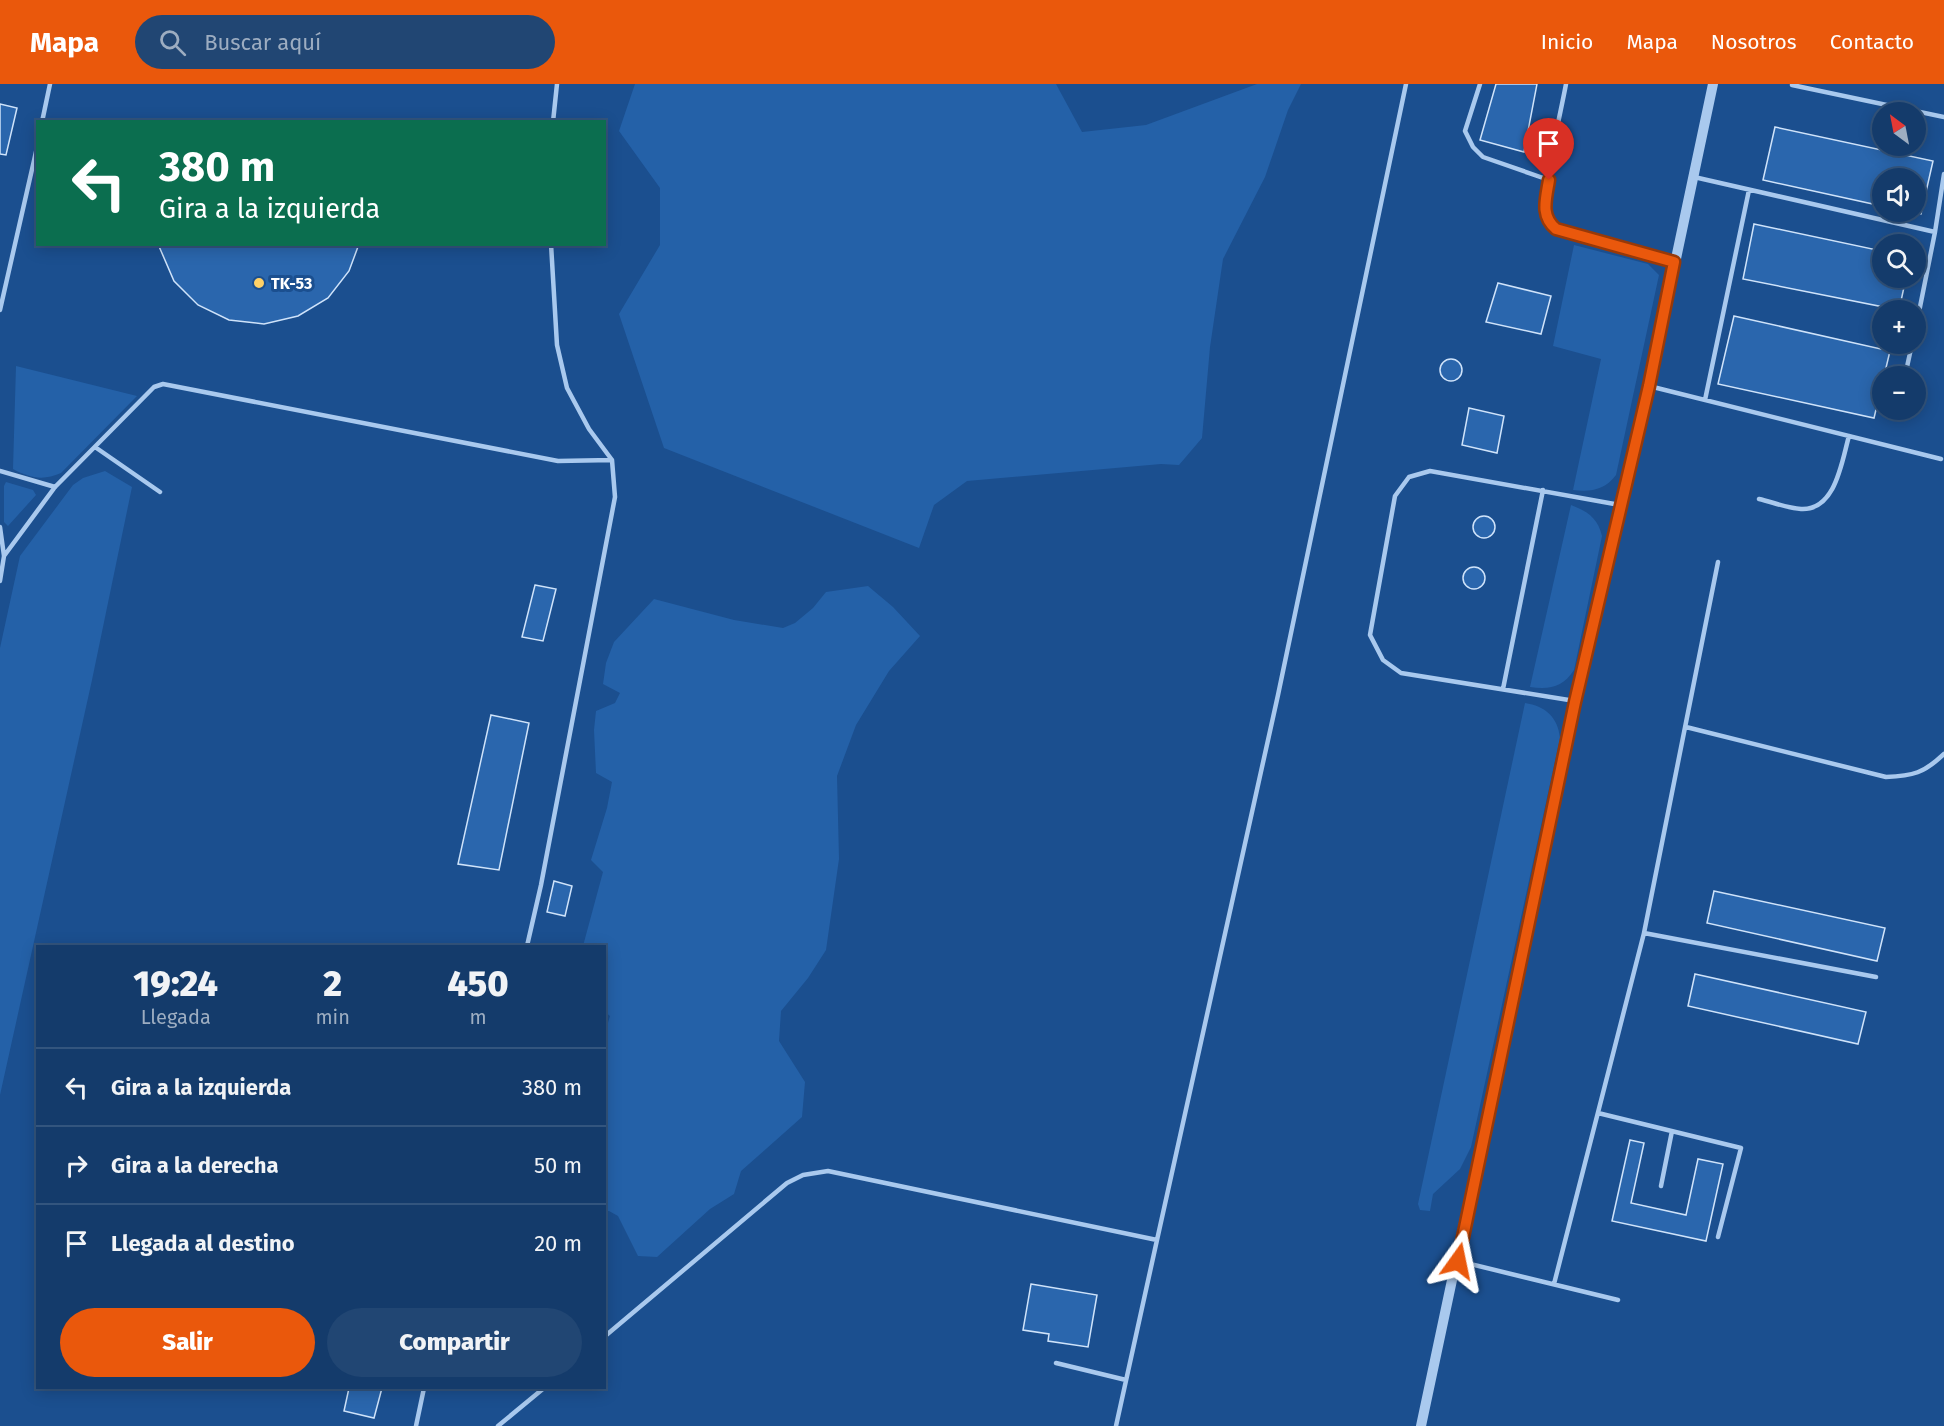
<!DOCTYPE html>
<html lang="es">
<head>
<meta charset="utf-8">
<style>
  :root { --surface:#143b6b; --page:#214673; --text:#f1f3f6; --muted:#9dadc1; --line:#33557e; --accent:#ea580c }
  body { margin:0; font-family:"Fira Sans",sans-serif; background:var(--page); color:var(--text); height:100vh; display:flex; flex-direction:column; font-size:22px; white-space:nowrap }
  * { box-sizing:border-box; margin:0 }
  p { font-size:20px; color:var(--muted) }
  .icon { flex:none; width:33px; height:33px; fill:none; stroke:currentColor; stroke-width:2; stroke-linecap:round; stroke-linejoin:round }
  .map { position:relative; flex:1; overflow:hidden }
  .panel { position:absolute; left:36px; top:861px; width:570px; height:444px; display:flex; flex-direction:column; background:var(--surface); border-radius:0px; box-shadow:0 3px 15px #0003,0 0 0 2px var(--line) }
  .panel>* { flex:none }
  .top-card { position:absolute; left:36px; top:36px; width:570px; height:126px; border-radius:0px; box-shadow:0 3px 15px #0003,0 0 0 2px var(--line); background:#0b6e4f; color:#fff; overflow:hidden }
  .needle { width:39px; rotate:328deg }
  .fabs { position:absolute; left:1872px; top:18px; display:grid; gap:12px }
  .fabs a { display:grid; place-items:center; width:54px; height:54px; border-radius:50%; background:var(--surface); box-shadow:0 3px 15px #0003,0 0 0 2px var(--line); font-size:30px }
  .pin { position:absolute; display:grid; place-items:center; width:51px; height:51px; color:#fff; margin:-62px -26px; border-radius:50% 50% 50% 0; rotate:-45deg; box-shadow:0 0 6px #0007 }
  .pin .icon { rotate:45deg }
  .me { position:absolute; width:66px; margin:-33px; rotate:12deg; stroke-linejoin:round; filter:drop-shadow(0 0 4px #0008) }
  .turn { display:flex; align-items:center; gap:21px; height:126px; padding:0 24px; font-size:27px }
  .turn .icon { width:78px; height:78px; stroke-width:2.5 }
  .turn b { display:block; font-size:42px; line-height:51px }
  .eta { display:flex; justify-content:space-evenly; align-items:center; height:102px; text-align:center }
  .eta b { font-size:36px; font-weight:800; line-height:42px }
  .primary-button { display:flex; gap:12px; margin-top:auto; padding:12px 24px }
  .primary-button a { flex:1; height:69px; border-radius:36px; background:var(--accent); color:#fff; font-size:24px; font-weight:800; line-height:69px; text-align:center }
  .primary-button a+a { background:var(--page); color:var(--text) }
  ul { padding:0; list-style:none }
  li { display:flex; align-items:center; gap:18px; height:78px; padding:0 24px; border-top:2px solid var(--line) }
  li div { flex:1 }
  li b { display:block; font-size:22px }
  li em { font-style:normal }
  header { display:flex; align-items:center; gap:36px; box-sizing:border-box; height:84px; padding:0 30px; background:var(--accent); color:#fff }
  header strong { font-size:28px }
  nav { display:flex; gap:33px; margin-inline-start:auto; font-size:21px }
  .search { width:420px; height:54px; background:var(--page); display:flex; align-items:center; gap:15px; box-sizing:border-box; padding:0 21px; border-radius:33px; color:var(--muted); font-size:22px }
  .map>svg:first-child { display:block }
</style>
</head>
<body>
<header>
<strong>Mapa</strong>
<div class="search"><svg class="icon" aria-label="search" viewBox="0 0 24 24"><circle cx="10" cy="10" r="6"/><path d="M15 15l6 6"/></svg>Buscar aquí</div>
<nav><a>Inicio</a><a>Mapa</a><a>Nosotros</a><a>Contacto</a></nav>
</header>
<div class="map">
<svg width="1944" height="1342" viewBox="0 0 1944 1342">
  <rect width="100%" height="100%" fill="#1b4f8f"/>
  <path fill="#2461a8" d="M 635,0 L 1056,0 L 1082,48 L 1146,41 L 1257,0 L 1301,0 L 1288,26 L 1265,93 L 1223,175 L 1210,263 L 1202,354 L 1179,381 L 1161,380 L 967,397 L 934,421 L 919,464 L 664,364 L 619,230 L 660,161 L 660,104 L 619,47 Z
    M 1574,161 L 1648,180 L 1659,191 L 1616,391 C 1605,406 1591,408 1573,406 L 1601,275 L 1553,262 Z
    M 16,282 L 137,312 L 61,389 C 43,397 30,394 13,385 Z
    M 105,387 L 132,403 L 92,596 L 0,1011 L 0,564 L 20,472 L 73,401 L 83,394 Z
    M 6,398 L 33,406 L 36,411 L 8,442 L 4,438 L 4,402 Z
    M 1571,421 C 1587,427 1598,434 1602,452 L 1574,586 C 1563,603 1550,606 1530,603 Z
    M 868,502 L 893,523 L 920,552 L 889,587 L 856,641 L 837,692 L 839,775 L 826,866 L 808,894 L 781,927 L 779,957 L 805,998 L 802,1033 L 741,1087 L 734,1110 L 710,1125 L 657,1173 L 638,1172 L 618,1132 L 609,1127 L 605,1127 L 604,952 L 610,932 L 605,928 L 604,862 L 583,862 L 603,788 L 591,776 L 607,724 L 612,698 L 596,689 L 594,646 L 596,627 L 615,619 L 620,609 L 603,600 L 606,579 L 614,558 L 654,515 L 734,536 L 783,544 L 795,539 L 813,524 L 826,508 Z
    M 1525,619 C 1545,622 1558,633 1560,654 L 1471,1063 L 1460,1085 L 1433,1110 L 1430,1127 L 1420,1126 L 1418,1120 Z"/>
  <path fill="#2a66ad" stroke="#cfe3fa" stroke-width="1.5" d="M 1496,0 L 1537,0 L 1524,68 L 1480,56 Z
    M 0,20 L 17,24 L 6,71 L 0,70 Z
    M 1775,43 L 1933,77 L 1921,130 L 1909,128 L 1916,128 L 1916,94 L 1882,94 L 1882,122 L 1763,96 Z
    M 1754,140 L 1882,167 L 1882,194 L 1906,194 L 1899,226 L 1743,195 Z
    M 158,160 L 359,160 L 349,187 L 328,214 L 298,232 L 264,240 L 229,236 L 198,221 L 174,197 Z
    M 1498,199 L 1551,212 L 1541,250 L 1486,238 Z
    M 1734,232 L 1890,267 L 1874,334 L 1718,300 Z
    M1440 286a11 11 0 1 1 22 0a11 11 0 1 1-22 0Z
    M 1469,324 L 1504,332 L 1497,369 L 1462,361 Z
    M1473 443a11 11 0 1 1 22 0a11 11 0 1 1-22 0Z
    M1463 494a11 11 0 1 1 22 0a11 11 0 1 1-22 0Z
    M 535,501 L 556,505 L 543,557 L 522,553 Z
    M 491,631 L 529,639 L 499,786 L 458,780 Z
    M 554,797 L 572,802 L 565,832 L 547,828 Z
    M 1714,807 L 1885,844 L 1877,877 L 1707,839 Z
    M 1695,890 L 1866,928 L 1858,960 L 1688,922 Z
    M 1630,1056 L 1644,1059 L 1631,1119 L 1686,1131 L 1698,1075 L 1723,1080 L 1706,1157 L 1612,1137 Z
    M 1031,1200 L 1097,1211 L 1088,1263 L 1048,1257 L 1049,1250 L 1023,1246 Z
    M 349,1304 L 382,1304 L 374,1334 L 344,1327 Z"/>
  <g fill="none" stroke-linecap="round" stroke-linejoin="round">
    <path stroke="#a9c9ee" stroke-width="4.5" d="M 1480,0 L 1465,47 L 1473,63 L 1483,73 L 1549,96
      M 1566,0 C 1560,33 1541,107 1547,138 L 1556,145 L 1674,178
      M 1792,1 L 1944,33
      M 42,38 L 50,0
      M 553,38 L 557,0
      M 1694,93 L 1935,148 L 1944,90
      M 0,226 L 38,59
      M 1916,243 L 1935,148
      M 1905,292 L 1912,260
      M 1649,302 L 1941,375
      M 1705,316 L 1749,106
      M 95,363 L 160,408
      M 0,387 L 55,403
      M 1759,415 C 1772,418 1787,424 1801,425 C 1836,427 1842,376 1849,352
      M 0,443 L 4,472 L 0,497
      M 4,472 L 55,403 L 154,303 L 163,300 L 558,377 L 612,376
      M 1503,605 L 1543,406
      M 1575,617 L 1401,589 L 1383,576 L 1370,551 L 1395,412 L 1409,393 L 1430,387 L 1620,421
      M 1686,643 L 1886,693 C 1913,692 1924,689 1944,670
      M 1644,849 L 1876,893
      M 527,862 L 541,801 L 615,413 L 612,376 L 589,345 L 567,304 L 557,261 L 551,160
      M 1598,1029 L 1741,1064 L 1718,1153
      M 1661,1102 L 1672,1047
      M 1458,1177 L 1618,1216
      M 1554,1200 L 1644,849 L 1718,478
      M 604,1253 L 787,1099 L 803,1091 L 828,1087 L 1157,1156 L 1278,611 L 1406,0
      M 1056,1279 L 1126,1296
      M 416,1342 L 424,1304
      M 498,1342 L 544,1304
      M 1116,1342 L 1157,1156"/>
    <path stroke="#a9c9ee" stroke-width="10" d="M 1421,1342 L 1575,617 L 1649,302 L 1713,0"/>
  </g>
  <g fill="none" stroke-linecap="round" stroke-linejoin="round">
    <defs>
      <path id="route" d="M 1458,1177 L 1575,618 L 1649,302 L 1674,178 L 1556,145 C 1540,132 1546,115 1549,96"/>
    </defs>
    <use href="#route" stroke="#983908" stroke-width="15"/>
    <use href="#route" stroke="#ea580c" stroke-width="10"/>
  </g>
  <circle fill="#ffd166" stroke="#1b4f8f" stroke-width="2" cx="259" cy="199" r="6"/>
  <g text-anchor="middle" stroke-width="6" stroke-linejoin="round" paint-order="stroke">
    <g font-size="16" font-weight="bold" fill="#fff" stroke="#1b4f8f" text-anchor="start">
      <text x="271" y="205">TK-53</text>
    </g>
  </g>
</svg>
<div class="fabs">
<a><svg class="needle" viewBox="-14 -14 28 28"><path d="M0-13l5 13h-10z" fill="#e53935"/><path d="M0 13l5-13h-10z" fill="#9dadc1"/></svg></a>
<a><svg class="icon" aria-label="sound" viewBox="0 0 24 24"><path d="M4 9h4l5-4v14l-5-4H4zM17 9q2 3 0 6"/></svg></a>
<a><svg class="icon" aria-label="search" viewBox="0 0 24 24"><circle cx="10" cy="10" r="6"/><path d="M15 15l6 6"/></svg></a>
<a>+</a>
<a>−</a>
</div>
<div class="pin" style="left:1549px;top:96px;background:#d93025"><svg class="icon" aria-label="arrive" viewBox="0 0 24 24"><path d="M6 21V4h12l-3 4 3 4H6"/></svg></div>
<svg class="me" style="left:1458px;top:1177px" viewBox="-20 -20 40 40"><path d="M0-17L14 15 0 8-14 15z" fill="#ea580c" stroke="#fff" stroke-width="4"/></svg>
<div class="top-card">
<div class="turn"><svg class="icon" aria-label="left" viewBox="0 0 24 24"><path d="M17 20v-9H6M10 6l-5 5 5 5"/></svg><div><b>380 m</b>Gira a la izquierda</div></div>
</div>
<section class="panel">
<div class="eta">
<div><b>19:24</b><p>Llegada</p></div>
<div><b>2</b><p>min</p></div>
<div><b>450</b><p>m</p></div>
</div>
<ul>
<li><svg class="icon" aria-label="left" viewBox="0 0 24 24"><path d="M17 20v-9H6M10 6l-5 5 5 5"/></svg><div><b>Gira a la izquierda</b></div><em>380 m</em></li>
<li><svg class="icon" aria-label="right" viewBox="0 0 24 24"><path d="M7 20v-9h11M14 6l5 5-5 5"/></svg><div><b>Gira a la derecha</b></div><em>50 m</em></li>
<li><svg class="icon" aria-label="arrive" viewBox="0 0 24 24"><path d="M6 21V4h12l-3 4 3 4H6"/></svg><div><b>Llegada al destino</b></div><em>20 m</em></li>
</ul>
<div class="primary-button"><a>Salir</a><a>Compartir</a></div>
</section>
</div>
</body>
</html>
